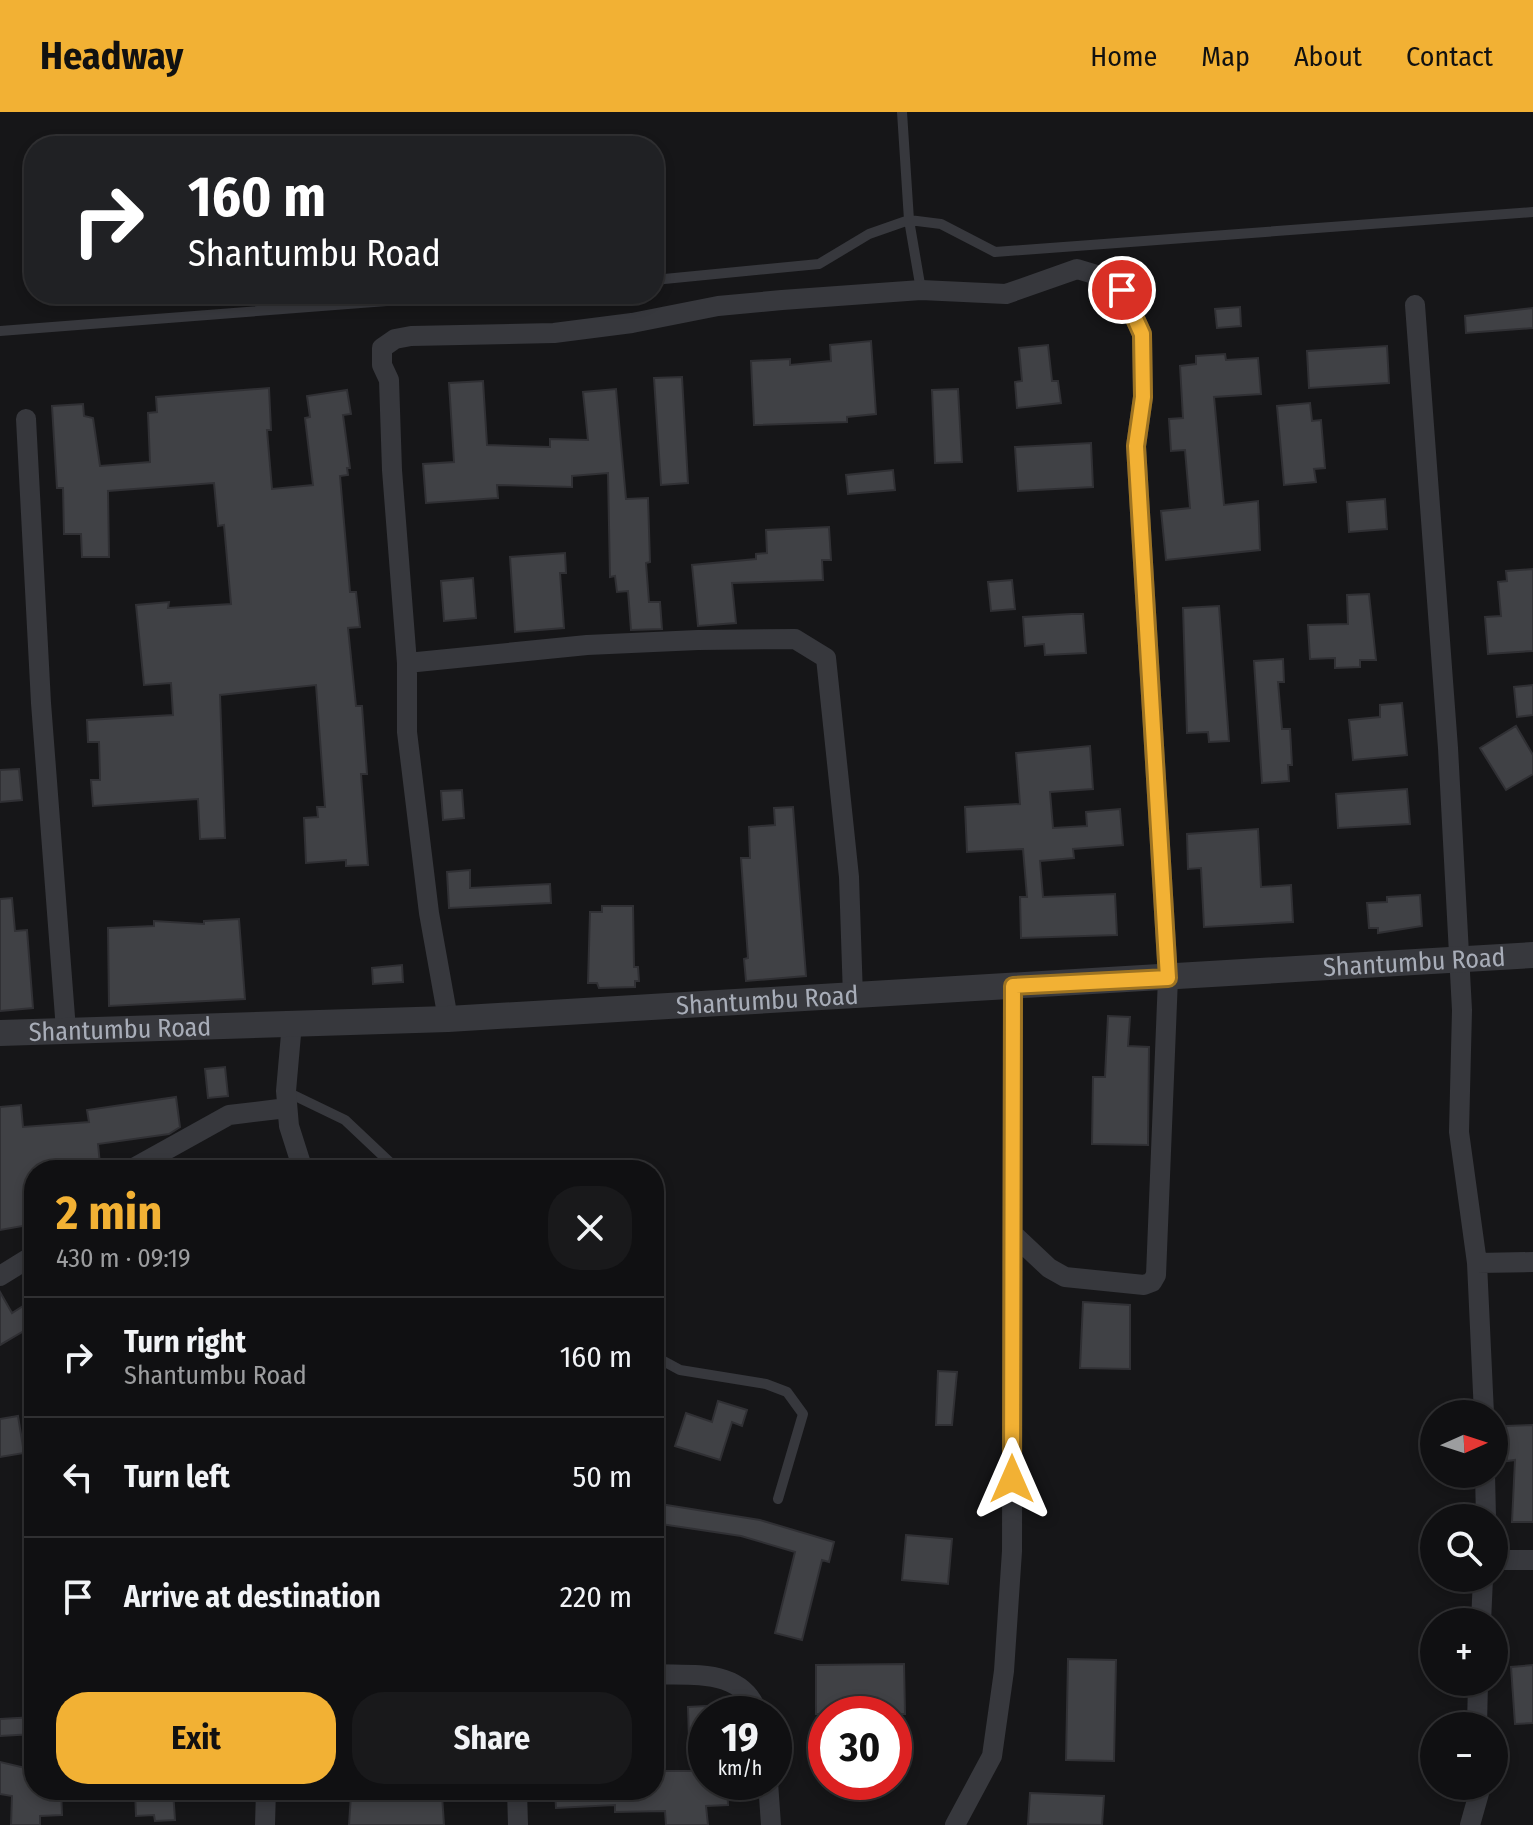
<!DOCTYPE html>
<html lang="en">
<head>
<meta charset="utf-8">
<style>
  :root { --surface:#101012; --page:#19191b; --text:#f1f3f6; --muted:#9c9d9f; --line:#303032; --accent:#f2b134 }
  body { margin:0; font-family:"Fira Sans Condensed",sans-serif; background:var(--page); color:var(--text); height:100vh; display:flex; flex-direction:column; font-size:30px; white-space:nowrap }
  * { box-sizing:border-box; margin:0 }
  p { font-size:26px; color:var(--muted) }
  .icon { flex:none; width:44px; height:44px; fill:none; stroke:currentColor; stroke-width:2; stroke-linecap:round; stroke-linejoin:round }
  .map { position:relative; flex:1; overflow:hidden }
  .sheet { position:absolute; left:24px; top:1048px; width:640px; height:640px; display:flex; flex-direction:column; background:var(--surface); border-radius:32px; box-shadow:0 4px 12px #0003,0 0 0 2px var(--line) }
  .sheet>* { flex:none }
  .banner { position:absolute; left:24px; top:24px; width:640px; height:168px; border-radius:32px; box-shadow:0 4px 12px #0003,0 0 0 2px var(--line); background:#202124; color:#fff; overflow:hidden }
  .needle { width:52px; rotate:87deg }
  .fabs { position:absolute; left:1420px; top:1288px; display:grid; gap:16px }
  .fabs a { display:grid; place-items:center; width:88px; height:88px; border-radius:50%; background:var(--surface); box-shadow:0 4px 12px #0003,0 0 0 2px var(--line); font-size:40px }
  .speed { position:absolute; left:688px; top:1584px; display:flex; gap:16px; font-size:40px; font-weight:700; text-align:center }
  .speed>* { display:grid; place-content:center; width:104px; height:104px; border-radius:50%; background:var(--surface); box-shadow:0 4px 12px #0003,0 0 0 2px var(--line); line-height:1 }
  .speed small { font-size:20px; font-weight:400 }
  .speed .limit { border:12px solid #d22; background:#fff; color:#111 }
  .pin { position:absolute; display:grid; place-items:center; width:68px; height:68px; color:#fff; margin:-34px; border:4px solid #fff; border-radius:50%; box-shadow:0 2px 8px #0007 }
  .me { position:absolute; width:88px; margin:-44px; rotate:0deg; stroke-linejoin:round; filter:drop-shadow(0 0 6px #0008) }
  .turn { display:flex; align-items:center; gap:28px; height:168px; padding:0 32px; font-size:36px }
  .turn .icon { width:104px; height:104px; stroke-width:2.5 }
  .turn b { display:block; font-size:56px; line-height:68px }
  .round { display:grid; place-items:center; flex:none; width:84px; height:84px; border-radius:32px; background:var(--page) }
  .summary { display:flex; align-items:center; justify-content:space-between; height:136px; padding:0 32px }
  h1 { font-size:48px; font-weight:700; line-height:60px; color:var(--accent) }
  .action { display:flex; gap:16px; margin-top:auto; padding:16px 32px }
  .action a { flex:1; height:92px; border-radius:32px; background:var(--accent); color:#111; font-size:32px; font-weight:700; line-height:92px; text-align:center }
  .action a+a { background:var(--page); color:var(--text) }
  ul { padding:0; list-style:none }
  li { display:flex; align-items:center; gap:24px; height:120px; padding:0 32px; border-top:2px solid var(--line) }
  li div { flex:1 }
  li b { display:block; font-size:30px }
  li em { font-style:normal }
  header { display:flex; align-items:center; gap:48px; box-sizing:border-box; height:112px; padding:0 40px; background:var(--accent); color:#111 }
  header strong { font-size:38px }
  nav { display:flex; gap:44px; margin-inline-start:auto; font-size:28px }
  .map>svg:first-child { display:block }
</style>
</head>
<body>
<header>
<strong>Headway</strong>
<nav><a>Home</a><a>Map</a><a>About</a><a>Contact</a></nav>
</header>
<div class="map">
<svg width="1533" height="1713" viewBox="0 0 1533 1713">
  <rect width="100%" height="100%" fill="#161618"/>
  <path fill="#404145" stroke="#303034" stroke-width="2" d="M 1240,195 L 1241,214 L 1217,216 L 1215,197 Z
    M 1533,196 L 1533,216 L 1466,221 L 1465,204 Z
    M 871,229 L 876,302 L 847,305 L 847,310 L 754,313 L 751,249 L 790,247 L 790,253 L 831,249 L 830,233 Z
    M 1048,233 L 1052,269 L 1058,269 L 1061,291 L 1017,296 L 1015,270 L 1022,269 L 1019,236 Z
    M 1387,234 L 1389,271 L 1309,276 L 1307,239 Z
    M 1225,242 L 1226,248 L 1258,246 L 1261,282 L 1214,285 L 1224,393 L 1258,389 L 1260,438 L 1166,448 L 1161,399 L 1190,396 L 1185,338 L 1171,339 L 1169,307 L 1183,306 L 1180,254 L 1196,252 L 1196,244 Z
    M 682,265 L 688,371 L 661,373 L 654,266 Z
    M 483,269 L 487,333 L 550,335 L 550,327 L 588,328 L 583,280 L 616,277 L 626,387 L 648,386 L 650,450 L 646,451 L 649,490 L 660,490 L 662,517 L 631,518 L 628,479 L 617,480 L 615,464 L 610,465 L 608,361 L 572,364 L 572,375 L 497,373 L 498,386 L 426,391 L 423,352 L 454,350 L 449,271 Z
    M 269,276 L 271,318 L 267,318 L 272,377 L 313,373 L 305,306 L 310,305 L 307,284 L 347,278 L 351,302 L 343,303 L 350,356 L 347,356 L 348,363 L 340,364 L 350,480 L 356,480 L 360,515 L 348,516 L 356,594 L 362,594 L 367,662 L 361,662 L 368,753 L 346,754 L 346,748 L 306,751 L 304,706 L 318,705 L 317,695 L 325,695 L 316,573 L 220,583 L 225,726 L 200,727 L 198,687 L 93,694 L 91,668 L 100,668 L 100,664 L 99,630 L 88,630 L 87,608 L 173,603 L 171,571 L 144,573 L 136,493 L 169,490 L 168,496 L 231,492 L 224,413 L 218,414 L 214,371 L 108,379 L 109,445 L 82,445 L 81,422 L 64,422 L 63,376 L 57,376 L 52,294 L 83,292 L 84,304 L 93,306 L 100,354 L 150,350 L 148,301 L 157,300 L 156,285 Z
    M 958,277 L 962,350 L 935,351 L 932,278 Z
    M 1310,291 L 1312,309 L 1321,308 L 1325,356 L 1314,357 L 1316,370 L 1284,373 L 1277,294 Z
    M 1091,331 L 1093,375 L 1018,379 L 1015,335 Z
    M 893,358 L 895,378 L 848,382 L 846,363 Z
    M 1385,387 L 1387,417 L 1349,420 L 1347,390 Z
    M 829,415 L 831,448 L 822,448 L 823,468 L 732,471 L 736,511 L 698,514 L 692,453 L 756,447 L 756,442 L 767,441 L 766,418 Z
    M 565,441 L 566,461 L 560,461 L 564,516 L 515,520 L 510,445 Z
    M 1533,457 L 1533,539 L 1488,542 L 1485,505 L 1501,504 L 1498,470 L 1507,469 L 1506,459 Z
    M 473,466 L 476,506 L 444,509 L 441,469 Z
    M 1012,468 L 1015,497 L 991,499 L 988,470 Z
    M 1369,482 L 1376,548 L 1360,548 L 1360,555 L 1335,556 L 1335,546 L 1310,547 L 1308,513 L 1348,512 L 1347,483 Z
    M 1219,494 L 1229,629 L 1209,630 L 1208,620 L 1187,621 L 1183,496 Z
    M 1071,502 L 1083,502 L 1086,541 L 1045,543 L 1044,532 L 1025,534 L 1023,505 Z
    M 1283,547 L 1284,570 L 1278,570 L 1282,617 L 1290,617 L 1292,653 L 1288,653 L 1289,669 L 1262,671 L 1254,549 Z
    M 1533,573 L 1533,603 L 1517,605 L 1514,575 Z
    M 1402,591 L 1407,643 L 1353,648 L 1349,608 L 1380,605 L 1380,593 Z
    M 1516,614 L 1533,643 L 1533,662 L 1506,678 L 1480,636 Z
    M 1090,634 L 1093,677 L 1050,680 L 1053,716 L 1087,714 L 1086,700 L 1120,697 L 1123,733 L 1073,737 L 1074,746 L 1040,749 L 1043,785 L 1115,782 L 1117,823 L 1021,826 L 1020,785 L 1027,785 L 1023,737 L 967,740 L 965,695 L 1020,692 L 1016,641 Z
    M 19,657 L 22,688 L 0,690 L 0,658 Z
    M 1407,677 L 1410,712 L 1338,716 L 1336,682 Z
    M 462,678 L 464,706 L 443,708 L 441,679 Z
    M 793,695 L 806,864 L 746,869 L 744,847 L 748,846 L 741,746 L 750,746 L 749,715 L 775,713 L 774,696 Z
    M 1258,717 L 1261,775 L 1291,773 L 1293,810 L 1204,815 L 1201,756 L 1188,757 L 1187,722 Z
    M 470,758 L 470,776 L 550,772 L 551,791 L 449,796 L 447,760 Z
    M 1420,783 L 1422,814 L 1378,821 L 1378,816 L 1369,816 L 1367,791 L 1387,790 L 1387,785 Z
    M 12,786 L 15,819 L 27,818 L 33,896 L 0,899 L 0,787 Z
    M 602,794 L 633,794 L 634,855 L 638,855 L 639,869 L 635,869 L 635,875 L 599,876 L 597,871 L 588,871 L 590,800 L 602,800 Z
    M 239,807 L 245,887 L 109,894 L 108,816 L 154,814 L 154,809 L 204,812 L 204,809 Z
    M 402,853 L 403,870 L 373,872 L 372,856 Z
    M 1108,904 L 1130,905 L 1128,934 L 1149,935 L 1148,1033 L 1092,1032 L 1093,965 L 1105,965 Z
    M 225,955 L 228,984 L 208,986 L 205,957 Z
    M 176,985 L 180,1015 L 169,1022 L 98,1032 L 100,1052 L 34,1057 L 34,1112 L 0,1118 L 0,995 L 21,993 L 23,1015 L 89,1010 L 87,998 Z
    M 0,1180 L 12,1201 L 34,1187 L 34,1213 L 0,1233 Z
    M 1083,1190 L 1130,1193 L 1130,1257 L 1080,1256 Z
    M 938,1259 L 957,1260 L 952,1313 L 936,1313 Z
    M 718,1289 L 747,1298 L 742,1314 L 732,1310 L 720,1348 L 675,1334 L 686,1301 L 712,1310 Z
    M 18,1304 L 24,1341 L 0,1345 L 0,1307 Z
    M 1533,1313 L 1533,1410 L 1512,1410 L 1515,1348 L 1507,1349 L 1506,1314 Z
    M 654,1391 L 760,1408 L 834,1430 L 829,1450 L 822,1448 L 802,1528 L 775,1521 L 795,1440 L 741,1424 L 654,1411 Z
    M 906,1423 L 952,1427 L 948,1472 L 902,1468 Z
    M 1068,1547 L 1116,1548 L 1114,1649 L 1066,1648 Z
    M 904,1552 L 905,1602 L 816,1602 L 816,1553 Z
    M 1533,1553 L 1533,1611 L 1515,1612 L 1511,1555 Z
    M 706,1594 L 706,1670 L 727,1670 L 728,1693 L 706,1694 L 708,1713 L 666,1713 L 665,1699 L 615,1700 L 615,1693 L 556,1696 L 555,1678 L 654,1678 L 654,1659 L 699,1659 L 689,1627 L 688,1595 Z
    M 34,1605 L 34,1622 L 0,1624 L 0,1607 Z
    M 0,1650 L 34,1658 L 34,1678 L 61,1678 L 62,1703 L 40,1704 L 40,1713 L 11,1713 L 12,1684 L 0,1682 Z
    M 135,1678 L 173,1678 L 175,1708 L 155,1709 L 154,1703 L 136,1704 Z
    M 1030,1681 L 1104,1684 L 1102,1713 L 1028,1712 Z
    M 351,1683 L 414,1686 L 442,1683 L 444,1713 L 349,1713 Z"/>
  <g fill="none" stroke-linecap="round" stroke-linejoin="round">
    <path stroke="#37383d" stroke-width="10" d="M 902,0 L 909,108 L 921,178
      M 654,168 L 819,152 L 869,122 L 909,108 L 941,112 L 995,140 L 1533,100
      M 0,219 L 478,182
      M 287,980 L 345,1008 L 398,1058
      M 654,1244 L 680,1258 L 766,1272 L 787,1280 L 803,1302 L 778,1387"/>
    <path stroke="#37383d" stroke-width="20" d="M 1415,193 L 1448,636 L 1462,898 L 1459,1020 L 1477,1151 L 1484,1302
      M 26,307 L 41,591 L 66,918
      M 407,551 L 587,533 L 698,528 L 795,527 L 826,546 L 849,765 L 853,885
      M 448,907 L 429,801 L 407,620 L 407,551 L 392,358 L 389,268 L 382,253 L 382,236 L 395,227 L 411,224 L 554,221 L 632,211 L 718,194 L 782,188 L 921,178 L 1006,182 L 1077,157 L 1097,163 L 1122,178 L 1142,222 L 1143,285 L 1136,334 L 1168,866 L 1156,1163 L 1152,1170 L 1144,1173 L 1065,1165 L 1049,1156 L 1014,1123
      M 292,911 L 286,979 L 289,1014 L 303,1058
      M 130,1058 L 229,1003 L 287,996
      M 1477,1151 L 1533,1150
      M 0,1164 L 34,1143
      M 1485,1362 L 1486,1406
      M 1494,1448 L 1533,1448
      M 1481,1510 L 1483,1466
      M 654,1562 C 694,1564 743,1556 758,1602
      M 1477,1614 L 1478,1570
      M 768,1670 L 771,1713
      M 517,1678 L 518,1713
      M 265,1713 L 266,1678
      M 955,1713 L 992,1644 L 1004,1559 L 1012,1439 L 1013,874
      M 1470,1713 L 1481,1674"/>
    <path stroke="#37383d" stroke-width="26" id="s1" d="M 0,921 L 448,907 L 1533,843"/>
  </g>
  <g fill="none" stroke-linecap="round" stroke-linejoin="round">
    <defs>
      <path id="route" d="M 1012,1367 L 1013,874 L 1168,866 L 1136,334 L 1143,285 L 1142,222 L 1122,178"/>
    </defs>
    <use href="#route" stroke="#9d7322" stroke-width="20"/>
    <use href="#route" stroke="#f2b134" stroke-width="14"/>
  </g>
  <g text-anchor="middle" stroke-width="7" stroke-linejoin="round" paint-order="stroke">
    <g font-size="26" fill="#a8adb8" stroke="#111113">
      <text dy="9" stroke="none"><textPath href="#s1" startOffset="1416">Shantumbu Road</textPath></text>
      <text dy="9" stroke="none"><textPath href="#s1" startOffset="768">Shantumbu Road</textPath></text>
      <text dy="9" stroke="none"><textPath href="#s1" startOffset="120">Shantumbu Road</textPath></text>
    </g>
  </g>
</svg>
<div class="fabs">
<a><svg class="needle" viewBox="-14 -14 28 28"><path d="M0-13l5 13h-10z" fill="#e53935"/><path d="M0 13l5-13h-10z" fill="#9c9d9f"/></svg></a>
<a><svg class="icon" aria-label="search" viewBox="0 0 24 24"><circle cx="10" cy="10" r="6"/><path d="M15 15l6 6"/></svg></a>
<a>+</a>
<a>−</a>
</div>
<div class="speed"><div>19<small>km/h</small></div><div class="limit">30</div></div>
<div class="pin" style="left:1122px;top:178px;background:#d93025"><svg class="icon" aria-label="arrive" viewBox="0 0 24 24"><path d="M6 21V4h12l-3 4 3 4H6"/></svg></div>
<svg class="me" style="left:1012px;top:1367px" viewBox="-20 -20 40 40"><path d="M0-17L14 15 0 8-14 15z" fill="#f2b134" stroke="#fff" stroke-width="4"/></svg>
<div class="banner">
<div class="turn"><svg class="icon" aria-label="right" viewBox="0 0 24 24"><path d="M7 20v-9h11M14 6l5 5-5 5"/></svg><div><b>160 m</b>Shantumbu Road</div></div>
</div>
<section class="sheet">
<div class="summary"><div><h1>2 min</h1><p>430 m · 09:19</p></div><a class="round"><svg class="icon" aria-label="close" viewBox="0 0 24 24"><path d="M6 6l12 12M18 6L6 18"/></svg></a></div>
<ul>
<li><svg class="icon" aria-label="right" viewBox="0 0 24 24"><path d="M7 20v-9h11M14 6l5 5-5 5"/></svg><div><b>Turn right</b><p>Shantumbu Road</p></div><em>160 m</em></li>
<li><svg class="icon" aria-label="left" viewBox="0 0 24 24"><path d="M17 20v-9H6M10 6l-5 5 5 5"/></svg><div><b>Turn left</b></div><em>50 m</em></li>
<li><svg class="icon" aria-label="arrive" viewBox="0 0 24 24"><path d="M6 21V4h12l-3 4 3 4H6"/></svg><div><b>Arrive at destination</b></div><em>220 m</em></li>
</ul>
<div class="action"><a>Exit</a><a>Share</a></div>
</section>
</div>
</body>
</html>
